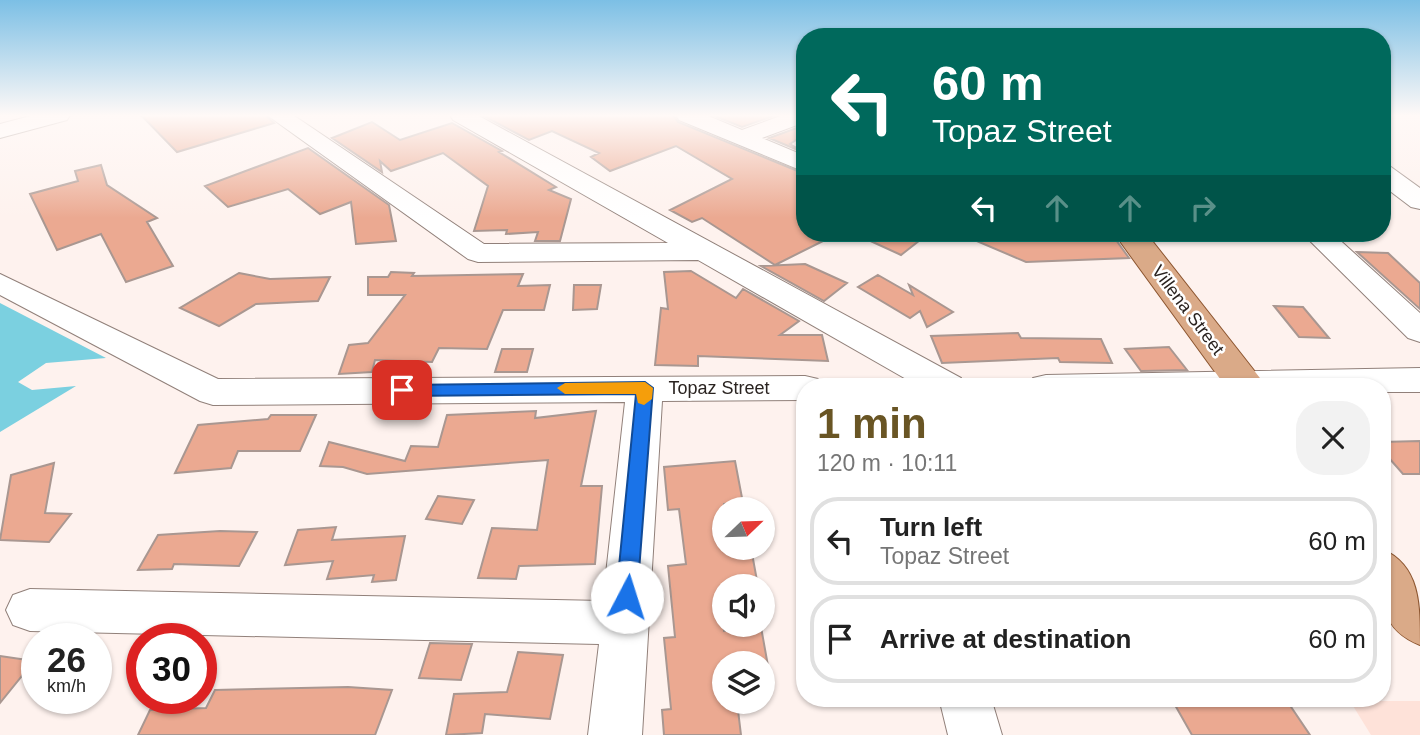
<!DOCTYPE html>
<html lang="en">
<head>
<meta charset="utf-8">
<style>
  :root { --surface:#fff; --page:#f2f2f2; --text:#222; --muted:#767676; --line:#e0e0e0; --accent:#695524 }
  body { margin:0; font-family:Arial,sans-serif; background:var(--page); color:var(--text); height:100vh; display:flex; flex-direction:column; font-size:26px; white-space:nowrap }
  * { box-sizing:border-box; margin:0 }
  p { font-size:23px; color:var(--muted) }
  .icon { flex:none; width:38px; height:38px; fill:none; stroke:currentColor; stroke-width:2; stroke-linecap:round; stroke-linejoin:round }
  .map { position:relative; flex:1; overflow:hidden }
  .panel { position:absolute; left:796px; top:378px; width:595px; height:329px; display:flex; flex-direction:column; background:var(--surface); border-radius:28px; box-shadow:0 2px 5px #0004 }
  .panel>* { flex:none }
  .hud { position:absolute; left:796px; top:28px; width:595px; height:214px; border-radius:28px; box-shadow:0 2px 5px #0004; background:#00695c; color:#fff; overflow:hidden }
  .needle { width:46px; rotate:67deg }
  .tools { position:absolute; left:712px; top:497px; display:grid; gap:14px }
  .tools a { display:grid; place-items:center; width:63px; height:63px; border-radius:50%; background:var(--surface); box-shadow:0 2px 5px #0004; font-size:35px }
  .speed { position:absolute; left:21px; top:623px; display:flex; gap:14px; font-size:35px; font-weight:700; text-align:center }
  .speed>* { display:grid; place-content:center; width:91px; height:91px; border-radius:50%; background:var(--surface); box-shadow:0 2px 5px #0004; line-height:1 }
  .speed small { font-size:18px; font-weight:400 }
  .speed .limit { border:10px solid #d22; background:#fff; color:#111 }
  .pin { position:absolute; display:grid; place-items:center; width:60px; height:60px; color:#fff; margin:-30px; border-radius:14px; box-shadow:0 4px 10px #0006 }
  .me { position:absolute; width:77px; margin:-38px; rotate:5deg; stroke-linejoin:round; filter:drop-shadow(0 0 5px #0008) }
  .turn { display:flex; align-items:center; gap:24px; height:147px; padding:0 21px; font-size:32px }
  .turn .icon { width:91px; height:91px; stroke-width:2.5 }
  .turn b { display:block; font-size:49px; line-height:60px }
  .lanes { display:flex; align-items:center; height:66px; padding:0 21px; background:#0003; justify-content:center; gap:35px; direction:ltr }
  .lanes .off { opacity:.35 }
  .round { display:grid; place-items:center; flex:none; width:74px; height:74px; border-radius:28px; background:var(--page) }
  .overview { display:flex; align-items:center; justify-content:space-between; height:119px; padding:0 21px }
  h1 { font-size:42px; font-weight:700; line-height:52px; color:var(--accent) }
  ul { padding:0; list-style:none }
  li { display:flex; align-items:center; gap:21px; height:88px; margin:0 14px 10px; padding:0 7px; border:4px solid var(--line); border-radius:28px }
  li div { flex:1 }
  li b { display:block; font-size:26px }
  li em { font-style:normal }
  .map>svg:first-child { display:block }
</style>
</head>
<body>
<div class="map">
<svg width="1420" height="735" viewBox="0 0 1420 735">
  <rect width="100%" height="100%" fill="#fef2ee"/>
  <path fill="#fee2d9" d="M 1350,701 L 1420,701 L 1420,735 L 1371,735 Z"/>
  <path fill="#7bd0e0" d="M 0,303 L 106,358 L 46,363 L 18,382 L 32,390 L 76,386 L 0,432 Z"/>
  <path fill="#eba991" stroke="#a99791" stroke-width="2" d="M 141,115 L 265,115 L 274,123 L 177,152 Z
    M 482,115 L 673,115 L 678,122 L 805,174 L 805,233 L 839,233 L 775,265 L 702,218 L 692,222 L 670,210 L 732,179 L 676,146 L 610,171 L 591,157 L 599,153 L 552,131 L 529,140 Z
    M 712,115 L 776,115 L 742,127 Z
    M 372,122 L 400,140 L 452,123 L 502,151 L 499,152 L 556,187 L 549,190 L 571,199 L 560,241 L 535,241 L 538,232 L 506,234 L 507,230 L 474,231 L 488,186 L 443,153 L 391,171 L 380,161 L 382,172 L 332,138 Z
    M 805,125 L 805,134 L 790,144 L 805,153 L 769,138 Z
    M 308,148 L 389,205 L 396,241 L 356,244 L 351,202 L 320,214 L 288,189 L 228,207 L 205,186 Z
    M 101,165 L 107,185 L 157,218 L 147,222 L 173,266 L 126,282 L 101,234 L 57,250 L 30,194 L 78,181 L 75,171 Z
    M 853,233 L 929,233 L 901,255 Z
    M 958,233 L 1111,233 L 1129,258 L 1026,262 Z
    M 1357,252 L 1388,253 L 1420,283 L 1420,309 Z
    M 805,264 L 847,283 L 824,301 L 761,266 Z
    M 691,271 L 736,298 L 743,289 L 799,321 L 780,335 L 822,335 L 828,361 L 698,356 L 698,366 L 655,365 L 661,308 L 668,309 L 664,272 Z
    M 391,272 L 414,273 L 412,276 L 523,274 L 518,286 L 550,285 L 544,310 L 503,310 L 487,349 L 439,348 L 432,362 L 375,360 L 372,372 L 339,374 L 349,345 L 368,343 L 405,295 L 368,295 L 368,277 L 388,277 Z
    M 239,273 L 270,279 L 330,277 L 318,301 L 256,304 L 219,326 L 180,308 Z
    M 878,275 L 913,295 L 909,285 L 953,312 L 927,327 L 920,311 L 910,318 L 858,287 Z
    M 574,285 L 601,285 L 597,309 L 573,310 Z
    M 1274,306 L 1303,307 L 1329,338 L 1299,337 Z
    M 1018,333 L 1021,338 L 1101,339 L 1112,363 L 1060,362 L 1058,358 L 942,363 L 931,336 Z
    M 1169,347 L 1187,370 L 1141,371 L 1125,349 Z
    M 502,349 L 533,349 L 527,372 L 495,372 Z
    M 536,411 L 535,418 L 596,411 L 581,486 L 602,486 L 595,564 L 519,566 L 516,579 L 478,578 L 492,528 L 537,530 L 548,460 L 367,474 L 343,467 L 320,466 L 329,442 L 405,461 L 411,446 L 438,447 L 447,415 Z
    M 271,415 L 316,415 L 300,451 L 238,451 L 231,468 L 175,473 L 198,425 L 268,419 Z
    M 1420,441 L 1420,474 L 1403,474 L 1382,450 L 1382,442 Z
    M 735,461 L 743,503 L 724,504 L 724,548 L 751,548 L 758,586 L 724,586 L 724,631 L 761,627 L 768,666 L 724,663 L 724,702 L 737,702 L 741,735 L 664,735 L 662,710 L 671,709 L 664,638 L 675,637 L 668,566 L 686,564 L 679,509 L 668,510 L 664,467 Z
    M 54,463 L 45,513 L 71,514 L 49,542 L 0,540 L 11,475 Z
    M 438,496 L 474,500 L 462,524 L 426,519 Z
    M 336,527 L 332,540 L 405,536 L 396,580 L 372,582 L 374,575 L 327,579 L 333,561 L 285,565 L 298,530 Z
    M 220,531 L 257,532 L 239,566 L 174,564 L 172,569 L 138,570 L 158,535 Z
    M 430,643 L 472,644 L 461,680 L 419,678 Z
    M 518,652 L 563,655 L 550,719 L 485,714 L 482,733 L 446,735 L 454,694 L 507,692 Z
    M 0,656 L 34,661 L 0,703 Z
    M 348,687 L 392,690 L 375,735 L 138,735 L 150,710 L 206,708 L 215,690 Z
    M 1171,698 L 1285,698 L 1310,735 L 1192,735 Z"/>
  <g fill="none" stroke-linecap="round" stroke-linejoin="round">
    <defs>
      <path id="minor" d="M 34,115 L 70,115 L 67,120 L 0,138 L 0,124 Z
        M 267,115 L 293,115 L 484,244 L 668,243 L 453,120 L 450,115 L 477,115 L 961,378 L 966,387 L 920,387 L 698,260 L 478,262 L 468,259 Z
        M 676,115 L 706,115 L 742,130 L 783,115 L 805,115 L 805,122 L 762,138 L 805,156 L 805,172 L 679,120 Z
        M 1382,165 L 1391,167 L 1420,188 L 1420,209 L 1411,207 L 1382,185 Z
        M 1302,233 L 1332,233 L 1420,313 L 1420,342 L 1408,338 Z
        M 0,274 L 218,379 L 805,376 L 818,379 L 822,387 L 805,387 L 805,400 L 662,401 L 642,735 L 588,735 L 599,644 L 30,631 L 13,625 L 6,610 L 13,595 L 30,589 L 603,601 L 625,402 L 213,405 L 200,401 L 0,295 Z
        M 1420,368 L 1420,392 L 1382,392 L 1382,387 L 1028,387 L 1033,378 L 1046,375 Z
        M 939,698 L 991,698 L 1002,735 L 948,735 Z"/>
      <path id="major" d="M 1114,233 L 1146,233 L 1267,387 L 1226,387 Z
        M 1382,549 C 1420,566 1420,603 1420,645 C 1374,627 1382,590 1382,549 Z"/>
    </defs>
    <use href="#minor" stroke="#91807a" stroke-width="2"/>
    <use href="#major" stroke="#8d5630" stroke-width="2"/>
    <use href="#minor" fill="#fff" fill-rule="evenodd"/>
    <use href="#major" fill="#daaa88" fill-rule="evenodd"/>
  </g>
  <linearGradient id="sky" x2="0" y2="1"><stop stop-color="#7cbfe5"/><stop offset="0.53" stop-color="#fff9f7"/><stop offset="1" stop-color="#fff9f7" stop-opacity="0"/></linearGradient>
  <rect width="1420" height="218" fill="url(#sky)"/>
  <path fill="#1a73e8" stroke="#114b97" stroke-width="2" d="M 645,382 L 653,388 L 637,597 L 634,604 L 627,606 L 619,604 L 616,597 L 636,394 L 402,396 L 393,390 L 402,385 Z"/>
  <path fill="#f59e0b" d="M 645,382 L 653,388 L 652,399 L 644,405 L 638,403 L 636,394 L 565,394 L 557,388 L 565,383 Z"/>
  <g text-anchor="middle" stroke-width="5" stroke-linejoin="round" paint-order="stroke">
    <g font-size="18" fill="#2a2320" stroke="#fff">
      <text transform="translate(1188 310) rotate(53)" y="6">Villena Street</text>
      <text x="719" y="394">Topaz Street</text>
    </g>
  </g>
</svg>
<div class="tools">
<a><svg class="needle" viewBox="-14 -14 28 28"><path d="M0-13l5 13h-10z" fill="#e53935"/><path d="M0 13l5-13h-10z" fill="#767676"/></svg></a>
<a><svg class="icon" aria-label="sound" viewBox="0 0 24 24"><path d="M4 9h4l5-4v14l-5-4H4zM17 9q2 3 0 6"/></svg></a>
<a><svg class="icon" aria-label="layers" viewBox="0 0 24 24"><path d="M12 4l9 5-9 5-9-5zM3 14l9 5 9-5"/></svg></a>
</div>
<div class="speed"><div>26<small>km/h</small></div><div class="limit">30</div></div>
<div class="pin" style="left:402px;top:390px;background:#d93025"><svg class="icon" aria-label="arrive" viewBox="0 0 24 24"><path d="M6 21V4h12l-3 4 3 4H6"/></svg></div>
<svg class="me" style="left:627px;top:597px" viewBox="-20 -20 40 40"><circle r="19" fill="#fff"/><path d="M0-13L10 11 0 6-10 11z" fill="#1a73e8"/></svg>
<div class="hud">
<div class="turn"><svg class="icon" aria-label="left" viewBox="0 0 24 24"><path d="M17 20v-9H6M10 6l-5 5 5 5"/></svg><div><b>60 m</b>Topaz Street</div></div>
<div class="lanes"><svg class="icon" aria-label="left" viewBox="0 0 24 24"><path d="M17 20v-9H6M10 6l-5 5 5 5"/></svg><svg class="icon off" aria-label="ahead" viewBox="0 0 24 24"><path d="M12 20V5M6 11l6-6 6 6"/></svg><svg class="icon off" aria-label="ahead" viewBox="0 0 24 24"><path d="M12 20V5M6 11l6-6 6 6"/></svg><svg class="icon off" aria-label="right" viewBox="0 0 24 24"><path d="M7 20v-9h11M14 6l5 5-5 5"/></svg></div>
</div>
<section class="panel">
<div class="overview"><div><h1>1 min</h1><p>120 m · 10:11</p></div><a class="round"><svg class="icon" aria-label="close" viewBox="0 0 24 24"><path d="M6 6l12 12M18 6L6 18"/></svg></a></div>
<ul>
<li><svg class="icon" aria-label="left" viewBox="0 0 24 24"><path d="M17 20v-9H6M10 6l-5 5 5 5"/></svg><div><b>Turn left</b><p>Topaz Street</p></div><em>60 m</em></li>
<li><svg class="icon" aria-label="arrive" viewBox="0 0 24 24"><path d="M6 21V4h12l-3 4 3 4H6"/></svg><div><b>Arrive at destination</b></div><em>60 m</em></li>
</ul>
</section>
</div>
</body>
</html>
